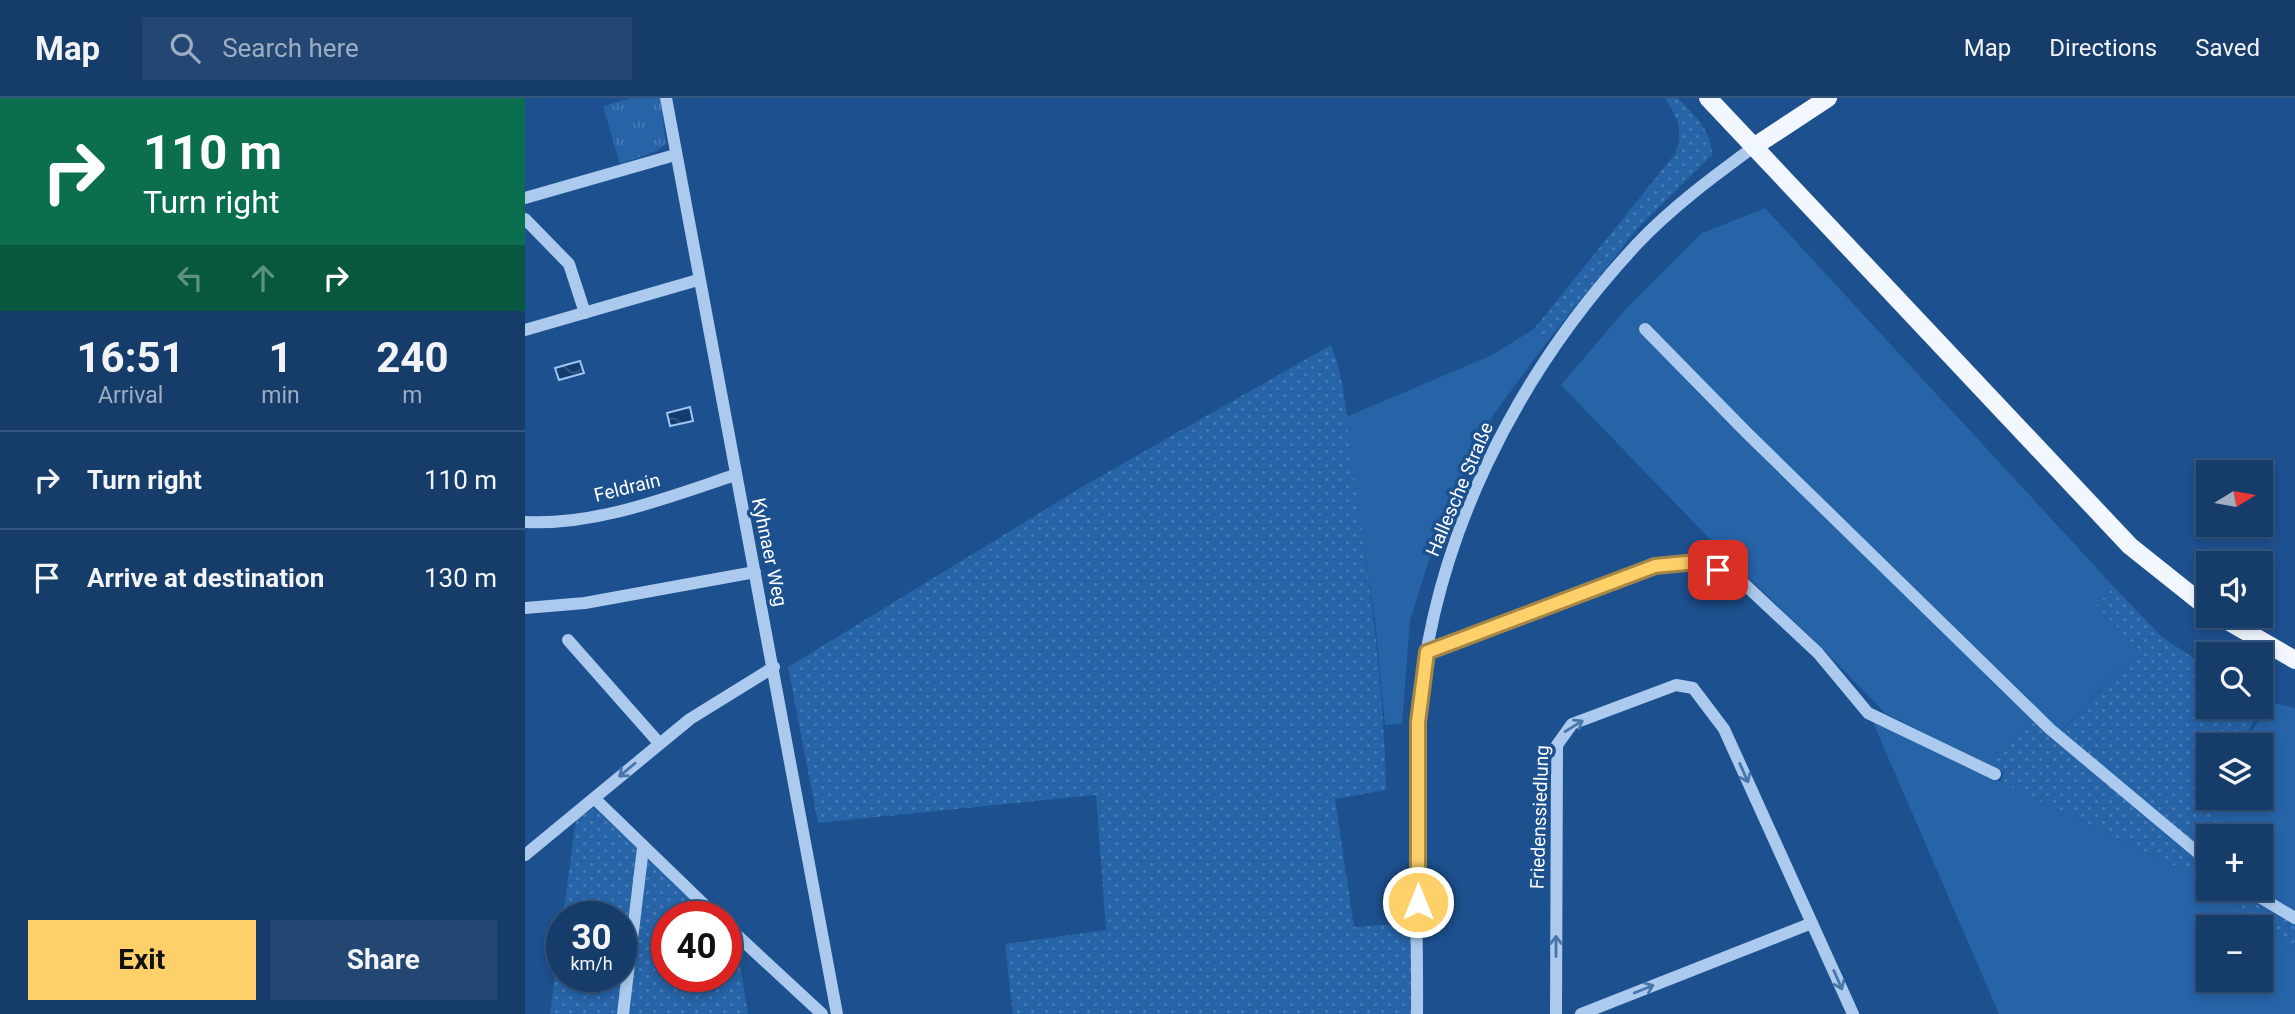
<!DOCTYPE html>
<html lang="en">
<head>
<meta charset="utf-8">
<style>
  :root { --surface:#163c6a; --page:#234772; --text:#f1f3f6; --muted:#9eadc1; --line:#35567e; --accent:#fdd06a }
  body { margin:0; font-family:Roboto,sans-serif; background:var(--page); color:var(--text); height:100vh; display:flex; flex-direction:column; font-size:26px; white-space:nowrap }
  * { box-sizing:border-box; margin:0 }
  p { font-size:23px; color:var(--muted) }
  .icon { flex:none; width:38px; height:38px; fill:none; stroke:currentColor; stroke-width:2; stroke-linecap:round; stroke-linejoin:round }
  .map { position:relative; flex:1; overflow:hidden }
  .side { display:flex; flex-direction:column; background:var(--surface); width:525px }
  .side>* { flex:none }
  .guide { background:#0b6e4f; color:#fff; overflow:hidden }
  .needle { width:46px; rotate:79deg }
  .fabs { position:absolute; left:1671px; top:362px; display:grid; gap:14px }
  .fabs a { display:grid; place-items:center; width:77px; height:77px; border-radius:0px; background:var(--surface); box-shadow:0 4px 10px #0003,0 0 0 2px var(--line); font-size:35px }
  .speed { position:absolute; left:21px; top:803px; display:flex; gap:14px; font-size:35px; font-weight:700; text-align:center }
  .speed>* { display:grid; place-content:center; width:91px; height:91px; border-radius:50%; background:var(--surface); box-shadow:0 4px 10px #0003,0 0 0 2px var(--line); line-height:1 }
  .speed small { font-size:18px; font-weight:400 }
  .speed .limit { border:10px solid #d22; background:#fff; color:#111 }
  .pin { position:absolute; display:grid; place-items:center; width:60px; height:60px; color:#fff; margin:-30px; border-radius:14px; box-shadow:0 4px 10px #0006 }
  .me { position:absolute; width:77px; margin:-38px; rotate:0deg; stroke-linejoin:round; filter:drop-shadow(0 0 5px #0008) }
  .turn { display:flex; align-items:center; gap:24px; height:147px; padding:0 28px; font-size:32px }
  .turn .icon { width:91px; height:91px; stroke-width:2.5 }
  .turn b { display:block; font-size:49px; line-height:60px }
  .lanes { display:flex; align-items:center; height:66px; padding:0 28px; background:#0003; justify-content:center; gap:35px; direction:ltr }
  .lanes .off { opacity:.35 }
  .eta { display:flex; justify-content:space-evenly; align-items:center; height:119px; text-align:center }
  .eta b { font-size:42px; font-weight:700; line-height:49px }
  .button { display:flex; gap:14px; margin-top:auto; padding:14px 28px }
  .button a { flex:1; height:80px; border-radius:0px; background:var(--accent); color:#111; font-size:28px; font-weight:700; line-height:80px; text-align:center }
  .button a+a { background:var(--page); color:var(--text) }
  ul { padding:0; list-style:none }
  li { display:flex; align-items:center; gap:21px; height:98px; padding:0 28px; border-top:2px solid var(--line) }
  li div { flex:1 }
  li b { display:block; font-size:26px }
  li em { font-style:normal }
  header { display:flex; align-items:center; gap:42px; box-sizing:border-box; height:98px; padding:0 35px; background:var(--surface); border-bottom:2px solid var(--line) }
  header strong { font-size:33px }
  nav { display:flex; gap:38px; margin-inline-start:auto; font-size:24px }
  .search { width:490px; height:63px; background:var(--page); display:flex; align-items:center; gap:18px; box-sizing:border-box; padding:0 24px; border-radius:0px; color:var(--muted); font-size:26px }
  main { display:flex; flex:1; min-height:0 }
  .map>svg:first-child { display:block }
</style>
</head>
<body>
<header>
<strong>Map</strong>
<div class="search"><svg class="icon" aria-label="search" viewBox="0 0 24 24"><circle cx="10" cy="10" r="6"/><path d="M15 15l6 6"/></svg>Search here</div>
<nav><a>Map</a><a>Directions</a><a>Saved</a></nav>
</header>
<main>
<section class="side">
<div class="guide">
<div class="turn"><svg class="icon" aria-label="right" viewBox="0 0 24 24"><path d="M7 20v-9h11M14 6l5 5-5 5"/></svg><div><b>110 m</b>Turn right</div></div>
<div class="lanes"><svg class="icon off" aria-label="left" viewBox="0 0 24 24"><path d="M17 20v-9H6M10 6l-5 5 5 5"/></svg><svg class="icon off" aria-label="ahead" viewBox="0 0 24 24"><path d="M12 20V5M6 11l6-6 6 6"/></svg><svg class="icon" aria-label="right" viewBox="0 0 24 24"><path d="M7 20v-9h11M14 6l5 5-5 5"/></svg></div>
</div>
<div class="eta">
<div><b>16:51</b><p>Arrival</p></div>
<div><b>1</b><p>min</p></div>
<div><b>240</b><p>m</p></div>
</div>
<ul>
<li><svg class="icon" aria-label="right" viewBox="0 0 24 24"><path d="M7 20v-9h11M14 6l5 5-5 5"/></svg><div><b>Turn right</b></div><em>110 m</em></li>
<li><svg class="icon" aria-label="arrive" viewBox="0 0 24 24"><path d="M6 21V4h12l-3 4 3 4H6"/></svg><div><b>Arrive at destination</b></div><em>130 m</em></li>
</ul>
<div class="button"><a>Exit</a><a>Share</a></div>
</section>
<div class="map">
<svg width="1770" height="916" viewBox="0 0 1770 916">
  <defs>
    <pattern id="grass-dots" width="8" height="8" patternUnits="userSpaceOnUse" patternTransform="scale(1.75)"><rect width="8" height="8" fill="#2663a7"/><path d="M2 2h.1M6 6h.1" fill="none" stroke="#477ab4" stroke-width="1.8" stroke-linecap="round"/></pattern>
    <pattern id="park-tufts" width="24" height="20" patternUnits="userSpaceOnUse" patternTransform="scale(1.75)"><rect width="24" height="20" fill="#2663a7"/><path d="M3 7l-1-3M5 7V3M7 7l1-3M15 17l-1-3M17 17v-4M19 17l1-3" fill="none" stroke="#477ab4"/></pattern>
    <pattern id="water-waves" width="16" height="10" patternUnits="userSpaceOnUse" patternTransform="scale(1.75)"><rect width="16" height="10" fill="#143b6d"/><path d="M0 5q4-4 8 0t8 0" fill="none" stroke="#375883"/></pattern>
  </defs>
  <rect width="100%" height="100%" fill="#1d508e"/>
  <path fill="url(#grass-dots)" d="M 1140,0 L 1153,0 C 1169,17 1187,32 1187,57 L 1113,130 L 1022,244 L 1009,231 L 1150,56 C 1159,33 1153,20 1140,0 Z
    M 806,247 C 821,282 823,335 829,373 C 844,479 859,584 861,692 L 810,701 L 829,829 L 893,824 L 892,916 L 488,916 L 480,846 L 581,832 L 571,697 L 293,725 L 263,569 L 562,386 Z
    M 1589,489 L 1636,538 L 1683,570 L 1684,609 L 1738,607 L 1715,647 L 1684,648 L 1686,700 L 1680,710 L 1722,736 L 1720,738 L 1684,738 L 1683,760 L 1532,638 L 1613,551 L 1571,508 Z
    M 1510,622 L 1683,769 L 1683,784 L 1475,684 L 1479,675 L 1466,655 L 1479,654 Z
    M 69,710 L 192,819 L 142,819 L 142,878 L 201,878 L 201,827 L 210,835 L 223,916 L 25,916 L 37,825 L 37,878 L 96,878 L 96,819 L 38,819 L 51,721 Z
    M 1693,791 L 1713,791 L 1770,826 L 1770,854 Z"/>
  <path fill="url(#park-tufts)" d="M 106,0 L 135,0 L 141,46 L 132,53 L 95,66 L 78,8 Z"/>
  <path fill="#2663a7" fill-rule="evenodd" d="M 1240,110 L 1589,489 L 1571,508 L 1613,551 L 1534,635 L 1510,622 L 1479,654 L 1467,655 L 1479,675 L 1360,615 L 1300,553 L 1207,464 L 1036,287 L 1100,212 L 1177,135 Z
    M 1009,231 L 1022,244 L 969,316 L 918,417 L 885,523 L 877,626 L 860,627 L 850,523 L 821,319 L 967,257 Z
    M 1745,604 L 1770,610 L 1770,815 L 1730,791 L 1736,791 L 1736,738 L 1720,738 L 1721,735 L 1680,710 L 1686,700 L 1736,700 L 1736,648 L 1718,647 Z
    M 1347,622 L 1683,784 L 1684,791 L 1693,791 L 1770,854 L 1770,916 L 1474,916 ZM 1684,830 L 1736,830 L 1736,882 L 1684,882 Z"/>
  <path fill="url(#water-waves)" stroke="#9ec5ef" stroke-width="2" d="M 55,263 L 59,275 L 34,282 L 30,270 Z
    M 165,309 L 168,323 L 145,328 L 142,315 Z"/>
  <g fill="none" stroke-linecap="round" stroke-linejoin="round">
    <path stroke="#abcaed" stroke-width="12" d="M 141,0 L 312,916
      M 0,100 L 150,57
      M 0,121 L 44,166 L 60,215
      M 1120,231 L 1222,335 L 1525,631 L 1684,764
      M 0,232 L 173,182
      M 0,424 C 70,428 144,399 210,377
      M 0,510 L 60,505 L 230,474
      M 43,542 L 134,645
      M 902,554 L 1130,468 L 1172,464 L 1214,481 L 1293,555 L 1343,615 L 1470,676
      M 69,700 L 192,819
      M 0,757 L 165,621 L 249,569
      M 1721,791 L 1770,820
      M 201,827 L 297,916
      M 98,916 L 118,750
      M 892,916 C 893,819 887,721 893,624 C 905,445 991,276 1112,146 C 1147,109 1189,78 1230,48
      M 1031,916 L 1032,647 L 1047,626 L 1151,587 L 1168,590 L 1199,631 L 1328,916
      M 1056,916 L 1287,825"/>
    <path stroke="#f2f7ff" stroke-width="18" d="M 1183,0 L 1605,448 L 1684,511
      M 1230,48 L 1303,0
      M 1694,518 L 1770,562"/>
  </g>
  <defs><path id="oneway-shaft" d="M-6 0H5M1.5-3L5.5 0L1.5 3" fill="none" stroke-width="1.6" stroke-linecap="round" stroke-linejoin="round" transform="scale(1.75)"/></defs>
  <g stroke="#4875aa">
    <use href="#oneway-shaft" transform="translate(1049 628) rotate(-32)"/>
    <use href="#oneway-shaft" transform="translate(102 672) rotate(140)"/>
    <use href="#oneway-shaft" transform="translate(1219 675) rotate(66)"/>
    <use href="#oneway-shaft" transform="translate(1031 848) rotate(-90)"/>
    <use href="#oneway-shaft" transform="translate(1313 882) rotate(66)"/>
    <use href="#oneway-shaft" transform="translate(1119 891) rotate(-22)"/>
  </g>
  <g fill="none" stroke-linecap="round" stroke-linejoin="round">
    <defs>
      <path id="route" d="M 893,804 L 893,624 L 902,554 L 1130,468 L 1171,464 L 1193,472"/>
    </defs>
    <use href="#route" stroke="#a48745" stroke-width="18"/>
    <use href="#route" stroke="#fdd06a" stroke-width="12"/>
  </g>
  <g text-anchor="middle" stroke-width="7" stroke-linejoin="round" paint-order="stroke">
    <g font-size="19" fill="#fff" stroke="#1d508e">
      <text transform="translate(102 389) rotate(-14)" y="7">Feldrain</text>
      <text transform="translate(934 391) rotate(-67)" y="7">Hallesche Straße</text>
      <text transform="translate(245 454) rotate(78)" y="7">Kyhnaer Weg</text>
      <text transform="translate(1014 719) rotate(-88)" y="7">Friedenssiedlung</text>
    </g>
  </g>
</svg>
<div class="fabs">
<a><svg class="needle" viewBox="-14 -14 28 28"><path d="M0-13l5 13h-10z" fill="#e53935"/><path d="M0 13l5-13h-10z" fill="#9eadc1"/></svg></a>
<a><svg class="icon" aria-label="sound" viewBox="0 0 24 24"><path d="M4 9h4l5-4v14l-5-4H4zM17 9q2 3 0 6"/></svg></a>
<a><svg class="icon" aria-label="search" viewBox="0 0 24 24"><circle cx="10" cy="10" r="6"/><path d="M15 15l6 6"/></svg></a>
<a><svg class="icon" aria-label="layers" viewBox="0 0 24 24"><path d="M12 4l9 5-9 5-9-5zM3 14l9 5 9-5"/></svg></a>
<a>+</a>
<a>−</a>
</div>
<div class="speed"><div>30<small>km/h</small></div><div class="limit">40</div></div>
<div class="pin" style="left:1193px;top:472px;background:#d93025"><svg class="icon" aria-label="arrive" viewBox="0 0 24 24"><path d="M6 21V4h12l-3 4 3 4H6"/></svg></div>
<svg class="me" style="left:893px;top:804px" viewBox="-20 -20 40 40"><circle r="17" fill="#fdd06a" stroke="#fff" stroke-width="3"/><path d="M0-11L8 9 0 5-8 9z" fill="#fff"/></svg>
</div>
</main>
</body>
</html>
